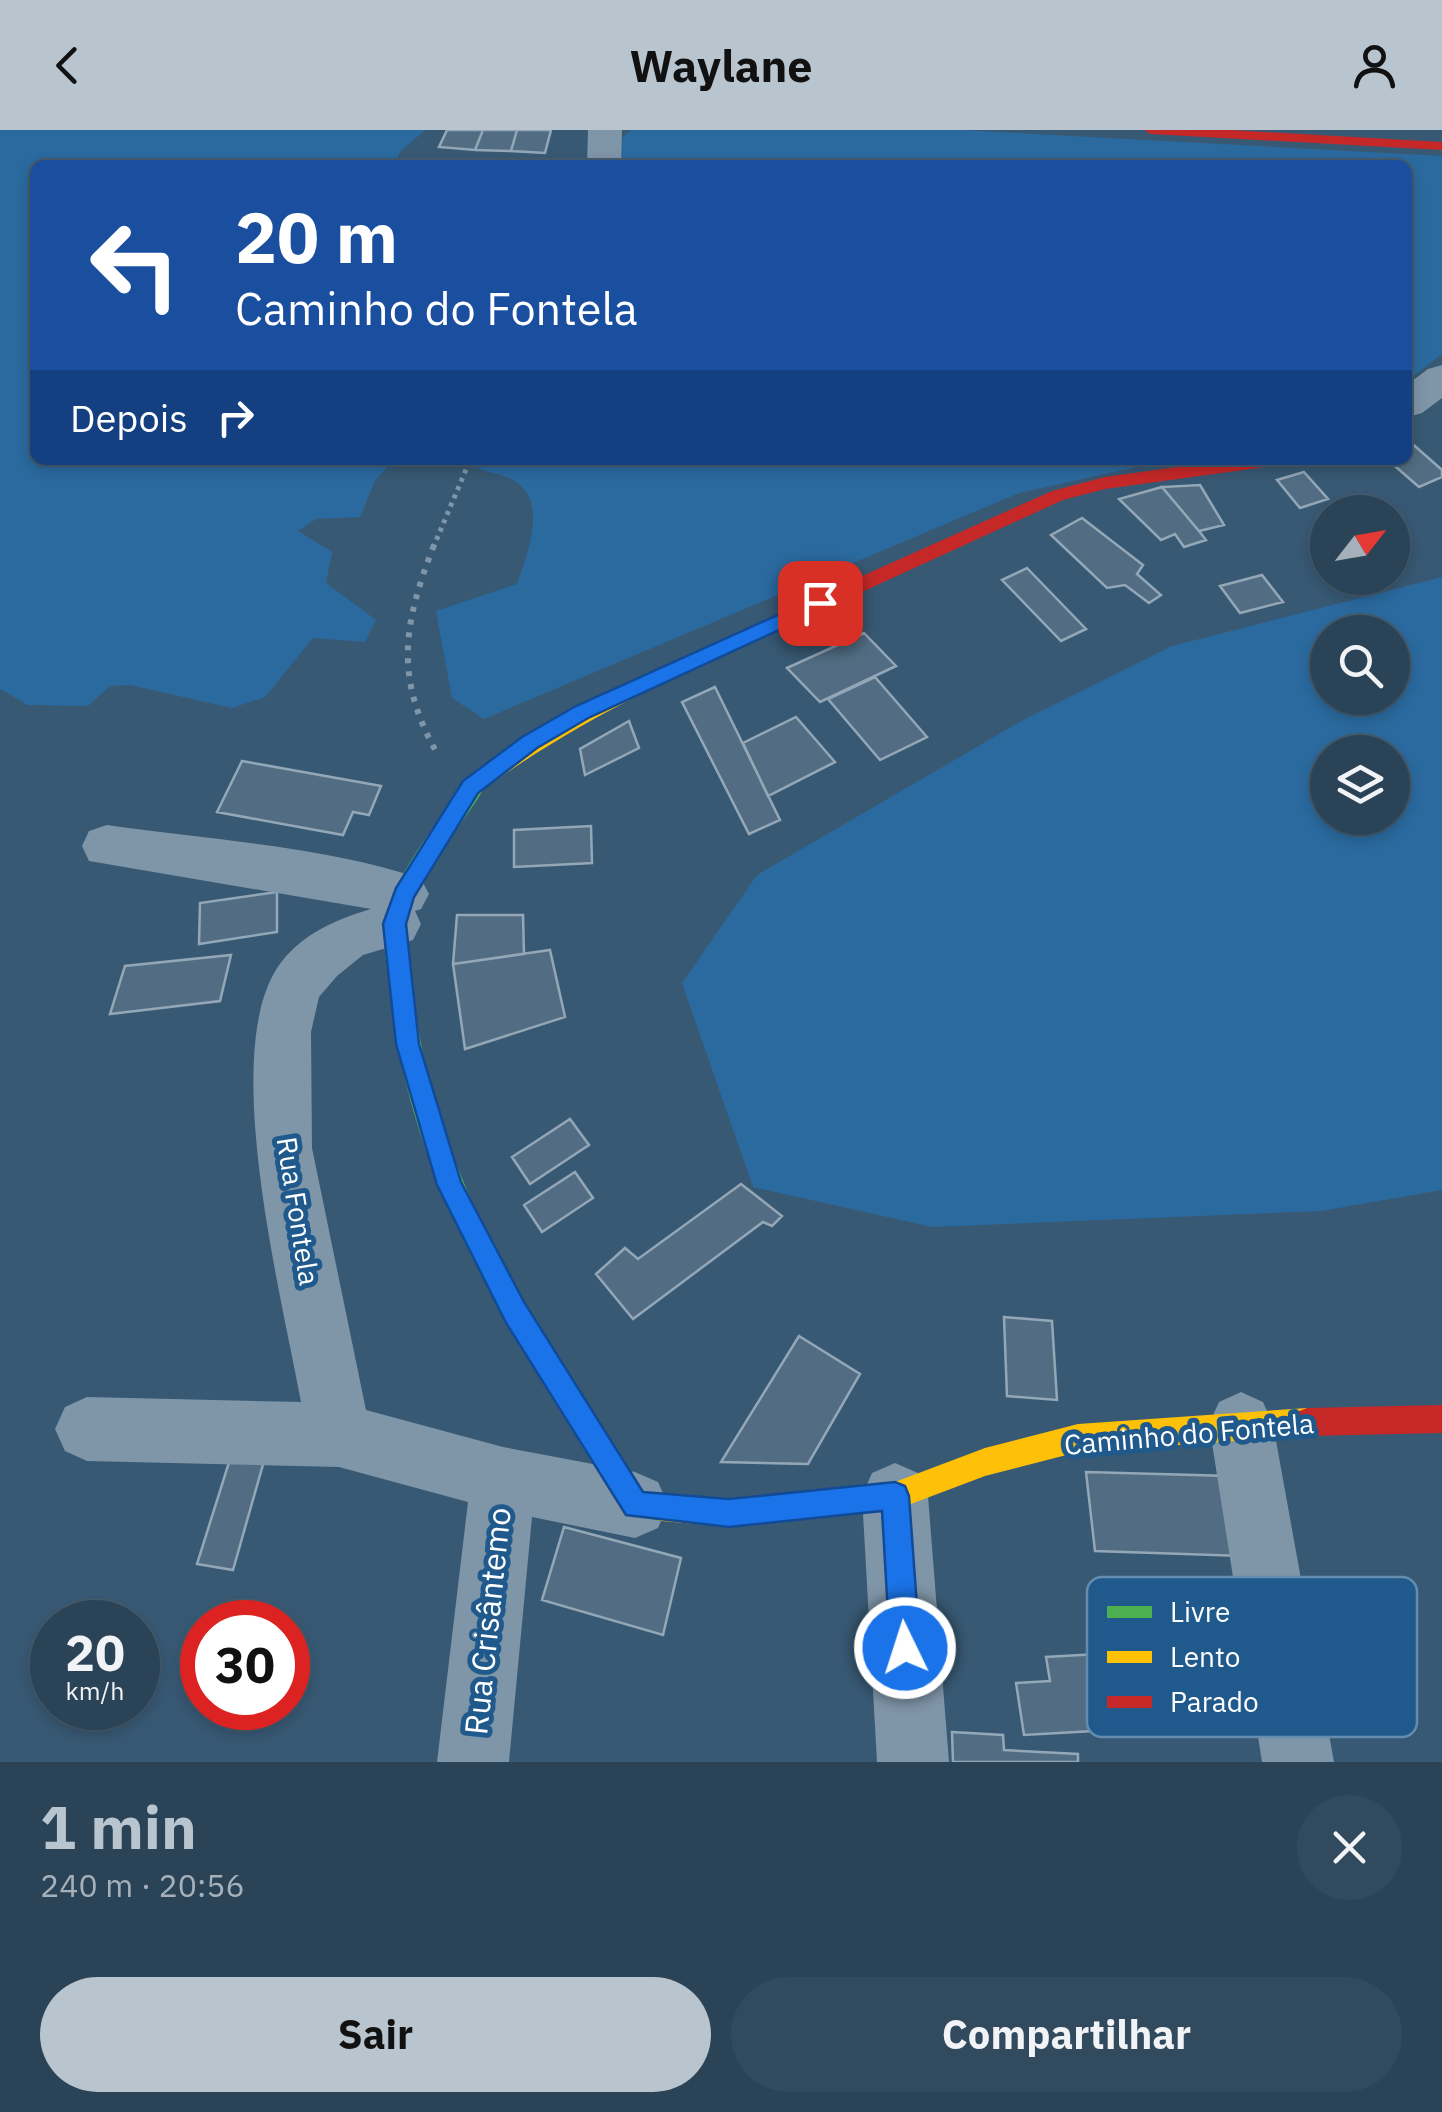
<!DOCTYPE html>
<html lang="pt">
<head>
<meta charset="utf-8">
<style>
  :root { --surface:#2a4357; --page:#324a5d; --text:#f1f3f6; --muted:#a5b0ba; --line:#465c6d; --accent:#b9c5ce }
  body { margin:0; font-family:"IBM Plex Sans",sans-serif; background:var(--page); color:var(--text); height:100vh; display:flex; flex-direction:column; font-size:38px; white-space:nowrap }
  * { box-sizing:border-box; margin:0 }
  p { font-size:32px; color:var(--muted) }
  .icon { flex:none; width:55px; height:55px; fill:none; stroke:currentColor; stroke-width:2; stroke-linecap:round; stroke-linejoin:round }
  .map { position:relative; height:1632px; overflow:hidden }
  .panel { display:flex; flex-direction:column; background:var(--surface); flex:1 }
  .panel>* { flex:none }
  .banner { position:absolute; left:30px; top:30px; width:1382px; height:305px; border-radius:15px; box-shadow:0 5px 15px #0003,0 0 0 2px var(--line); background:#1a4fa0; color:#fff; overflow:hidden }
  .needle { width:65px; rotate:59deg }
  .tools { position:absolute; left:1310px; top:365px; display:grid; gap:20px }
  .tools a { display:grid; place-items:center; width:100px; height:100px; border-radius:50%; background:var(--surface); box-shadow:0 5px 15px #0003,0 0 0 2px var(--line); font-size:50px }
  .speed { position:absolute; left:30px; top:1470px; display:flex; gap:20px; font-size:50px; font-weight:700; text-align:center }
  .speed>* { display:grid; place-content:center; width:130px; height:130px; border-radius:50%; background:var(--surface); box-shadow:0 5px 15px #0003,0 0 0 2px var(--line); line-height:1 }
  .speed small { font-size:25px; font-weight:400 }
  .speed .limit { border:15px solid #d22; background:#fff; color:#111 }
  .pin { position:absolute; display:grid; place-items:center; width:85px; height:85px; color:#fff; margin:-42px; border-radius:20px; box-shadow:0 5px 15px #0006 }
  .me { position:absolute; width:110px; margin:-55px; rotate:356deg; stroke-linejoin:round; filter:drop-shadow(0 0 8px #0008) }
  .turn { display:flex; align-items:center; gap:35px; height:210px; padding:0 40px; font-size:45px }
  .turn .icon { width:130px; height:130px; stroke-width:2.5 }
  .turn b { display:block; font-size:70px; line-height:85px }
  .then { display:flex; align-items:center; height:95px; padding:0 40px; background:#0003; gap:20px; font-size:38px }
  .round { display:grid; place-items:center; flex:none; width:105px; height:105px; border-radius:52px; background:var(--page) }
  .headline { display:flex; align-items:center; justify-content:space-between; height:170px; padding:0 40px }
  h1 { font-size:60px; font-weight:700; line-height:75px; color:var(--accent) }
  .button { display:flex; gap:20px; margin-top:auto; padding:20px 40px }
  .button a { flex:1; height:115px; border-radius:60px; background:var(--accent); color:#111; font-size:40px; font-weight:700; line-height:115px; text-align:center }
  .button a+a { background:var(--page); color:var(--text) }
  header { display:flex; justify-content:space-between; align-items:center; height:130px; padding:0 40px; background:var(--accent); color:#111; font-size:45px; font-weight:700 }
  .map>svg:first-child { display:block }
</style>
</head>
<body>
<header><svg class="icon" aria-label="back" viewBox="0 0 24 24"><path d="M15 5l-7 7 7 7"/></svg>Waylane<svg class="icon" aria-label="person" viewBox="0 0 24 24"><circle cx="12" cy="8" r="4"/><path d="M4 21q1-7 8-7t8 7"/></svg></header>
<div class="map">
<svg width="1442" height="1632" viewBox="0 0 1442 1632">
  <rect width="100%" height="100%" fill="#385974"/>
  <path fill="#2b6a9f" fill-rule="evenodd" d="M 0,0 L 425,0 L 400,22 L 395,35 L 35,35 L 35,330 L 393,330 L 375,351 L 360,387 L 316,389 L 298,401 L 332,422 L 326,453 L 376,490 L 365,512 L 313,508 L 265,567 L 232,578 L 130,555 L 110,556 L 88,576 L 28,575 L 0,559 Z
    M 632,0 L 961,0 L 1442,26 L 1442,224 L 1408,250 L 1408,35 L 617,35 L 623,7 Z
    M 479,330 L 1193,330 L 1132,338 L 1019,363 L 484,589 L 452,568 L 436,481 L 517,454 C 527,426 547,375 518,353 C 508,345 490,343 479,339 Z
    M 1442,447 L 1442,1060 L 1321,1081 L 932,1097 L 753,1057 L 682,853 L 757,745 L 1025,589 L 1172,516 ZM 1328,502 L 1392,502 L 1392,568 L 1328,568 ZM 1328,622 L 1392,622 L 1392,688 L 1328,688 Z"/>
  <path fill="#526d83" stroke="#94a7b7" stroke-width="2.5" d="M 447,0 L 483,0 L 475,20 L 439,17 Z
    M 483,0 L 517,0 L 511,21 L 475,20 Z
    M 517,0 L 551,0 L 545,23 L 511,21 Z
    M 1408,310 L 1442,340 L 1442,347 L 1419,357 L 1388,330 L 1408,330 Z
    M 1304,342 L 1328,369 L 1300,378 L 1277,350 Z
    M 1200,355 L 1224,395 L 1199,401 L 1162,357 Z
    M 1162,357 L 1199,401 L 1206,410 L 1184,417 L 1175,404 L 1161,410 L 1119,369 Z
    M 1082,388 L 1143,435 L 1137,444 L 1161,465 L 1149,473 L 1125,455 L 1107,458 L 1051,405 Z
    M 1027,438 L 1086,499 L 1061,511 L 1002,450 Z
    M 1262,445 L 1283,472 L 1240,483 L 1220,456 Z
    M 864,503 L 896,536 L 820,572 L 787,538 Z
    M 875,547 L 927,607 L 880,630 L 828,569 Z
    M 715,557 L 780,690 L 749,704 L 682,572 Z
    M 796,587 L 835,632 L 768,666 L 743,613 Z
    M 629,591 L 639,618 L 585,645 L 580,619 Z
    M 242,631 L 381,656 L 369,685 L 353,682 L 343,705 L 217,682 Z
    M 591,696 L 592,733 L 514,737 L 514,700 Z
    M 277,762 L 277,802 L 199,814 L 200,773 Z
    M 457,785 L 523,785 L 524,824 L 453,834 Z
    M 550,820 L 565,887 L 465,919 L 453,834 Z
    M 231,825 L 220,871 L 110,884 L 125,836 Z
    M 570,989 L 589,1015 L 530,1054 L 512,1027 Z
    M 575,1042 L 593,1068 L 542,1102 L 524,1075 Z
    M 741,1054 L 782,1086 L 772,1096 L 763,1092 L 633,1189 L 596,1144 L 625,1118 L 638,1129 Z
    M 1004,1187 L 1052,1191 L 1057,1270 L 1007,1266 Z
    M 799,1206 L 860,1244 L 808,1334 L 721,1332 Z
    M 231,1326 L 264,1331 L 233,1440 L 197,1434 Z
    M 1086,1342 L 1230,1346 L 1243,1426 L 1095,1421 Z
    M 564,1397 L 681,1428 L 663,1505 L 542,1470 Z
    M 1098,1524 L 1111,1600 L 1024,1605 L 1016,1553 L 1050,1551 L 1046,1527 Z
    M 952,1602 L 1003,1605 L 1004,1620 L 1078,1624 L 1078,1632 L 953,1632 Z"/>
  <g fill="none" stroke-linecap="round" stroke-linejoin="round">
    <path stroke="#7f95a8" stroke-width="5" stroke-dasharray="4 5" stroke-linecap="butt" d="M 433,418 L 470,330"/>
    <path stroke="#7f95a8" stroke-width="6" stroke-dasharray="5 8" stroke-linecap="butt" d="M 434,415 C 403,495 394,548 438,625"/>
    <path fill="#7f95a8" fill-rule="evenodd" d="M 588,0 L 622,0 L 621,35 L 587,35 Z
      M 1442,235 L 1442,268 L 1422,283 L 1408,287 L 1408,254 L 1428,239 Z
      M 107,695 C 204,709 330,717 421,749 L 429,764 L 421,779 L 415,781 L 421,794 L 413,810 L 363,825 L 337,846 L 319,867 L 311,902 L 312,1018 L 366,1280 L 503,1317 L 635,1342 L 658,1352 L 668,1375 L 658,1398 L 635,1408 L 532,1387 L 509,1632 L 437,1632 L 468,1372 L 339,1337 L 87,1331 L 65,1321 L 55,1299 L 65,1277 L 87,1267 L 301,1272 C 282,1168 223,938 273,845 C 293,808 333,790 371,779 L 89,731 L 82,716 L 89,701 Z
      M 1241,1262 L 1263,1272 L 1273,1294 L 1334,1632 L 1262,1632 L 1209,1294 L 1219,1272 Z
      M 895,1333 L 918,1343 L 928,1366 L 949,1632 L 877,1632 L 862,1366 L 872,1343 Z"/>
    <path fill="#4caf50" fill-rule="evenodd" d="M 477,645 L 487,653 C 464,697 417,739 407,789 C 403,812 411,842 414,865 C 433,1053 544,1206 643,1362 L 672,1367 L 676,1377 L 672,1387 L 662,1391 L 625,1385 C 525,1223 409,1060 391,865 C 388,842 381,812 385,790 C 395,741 442,688 470,647 Z"/>
    <path fill="#ffc107" fill-rule="evenodd" d="M 811,470 L 818,472 L 818,482 C 702,534 587,583 484,659 L 470,659 L 467,653 L 470,647 L 508,619 L 589,571 Z
      M 1307,1278 L 1317,1282 L 1321,1292 L 1317,1302 L 1307,1306 L 1078,1322 L 985,1346 L 895,1380 L 729,1397 L 662,1391 L 652,1387 L 648,1377 L 652,1367 L 662,1363 L 729,1369 L 895,1352 L 985,1318 L 1078,1294 Z"/>
    <path fill="#c62828" fill-rule="evenodd" d="M 1144,0 L 1230,0 L 1442,12 L 1442,20 L 1151,4 Z
      M 1228,330 L 1281,330 L 1272,336 L 1105,359 L 1063,370 L 818,482 L 804,482 L 801,477 L 804,472 L 1052,361 L 1105,347 Z
      M 1442,1275 L 1442,1303 L 1307,1306 L 1297,1302 L 1293,1292 L 1297,1282 L 1307,1278 Z"/>
  </g>
  <path fill="#1a73e8" stroke="#114b97" stroke-width="2.5" d="M 820,466 L 827,468 L 827,478 L 590,587 L 537,618 L 478,663 L 414,767 L 406,794 L 419,914 L 461,1052 L 524,1172 L 643,1362 L 729,1369 L 895,1352 L 905,1356 L 909,1366 L 920,1518 L 915,1528 L 905,1533 L 895,1528 L 890,1518 L 882,1381 L 729,1397 L 626,1385 L 505,1191 L 437,1055 L 396,914 L 383,794 L 396,758 L 463,651 L 522,607 L 576,576 Z"/>
  <g text-anchor="middle" stroke-width="10" stroke-linejoin="round" paint-order="stroke">
    <g font-size="28" fill="#fff" stroke="#205a8d">
      <text transform="translate(298 1081) rotate(81)" y="10">Rua Fontela</text>
      <text transform="translate(1189 1304) rotate(-5)" y="10">Caminho do Fontela</text>
    </g>
    <g font-size="32" fill="#fff" stroke="#205a8d">
      <text transform="translate(488 1491) rotate(-84)" y="11">Rua Crisântemo</text>
    </g>
  </g>
  <rect x="1087" y="1447" width="330" height="160" rx="15" fill="#205a8d" stroke="#638caf" stroke-width="2.5"/>
  <rect x="1107" y="1476" width="45" height="12" fill="#4caf50"/>
  <rect x="1107" y="1521" width="45" height="12" fill="#ffc107"/>
  <rect x="1107" y="1566" width="45" height="12" fill="#c62828"/>
  <g font-size="28" fill="#fff">
    <text x="1170" y="1492">Livre</text>
    <text x="1170" y="1537">Lento</text>
    <text x="1170" y="1582">Parado</text>
  </g>
</svg>
<div class="tools">
<a><svg class="needle" viewBox="-14 -14 28 28"><path d="M0-13l5 13h-10z" fill="#e53935"/><path d="M0 13l5-13h-10z" fill="#a5b0ba"/></svg></a>
<a><svg class="icon" aria-label="search" viewBox="0 0 24 24"><circle cx="10" cy="10" r="6"/><path d="M15 15l6 6"/></svg></a>
<a><svg class="icon" aria-label="layers" viewBox="0 0 24 24"><path d="M12 4l9 5-9 5-9-5zM3 14l9 5 9-5"/></svg></a>
</div>
<div class="speed"><div>20<small>km/h</small></div><div class="limit">30</div></div>
<div class="pin" style="left:820px;top:473px;background:#d93025"><svg class="icon" aria-label="arrive" viewBox="0 0 24 24"><path d="M6 21V4h12l-3 4 3 4H6"/></svg></div>
<svg class="me" style="left:905px;top:1518px" viewBox="-20 -20 40 40"><circle r="17" fill="#1a73e8" stroke="#fff" stroke-width="3"/><path d="M0-11L8 9 0 5-8 9z" fill="#fff"/></svg>
<div class="banner">
<div class="turn"><svg class="icon" aria-label="left" viewBox="0 0 24 24"><path d="M17 20v-9H6M10 6l-5 5 5 5"/></svg><div><b>20 m</b>Caminho do Fontela</div></div>
<div class="then">Depois<svg class="icon" aria-label="right" viewBox="0 0 24 24"><path d="M7 20v-9h11M14 6l5 5-5 5"/></svg></div>
</div>
</div>
<section class="panel">
<div class="headline"><div><h1>1 min</h1><p>240 m · 20:56</p></div><a class="round"><svg class="icon" aria-label="close" viewBox="0 0 24 24"><path d="M6 6l12 12M18 6L6 18"/></svg></a></div>
<div class="button"><a>Sair</a><a>Compartilhar</a></div>
</section>
</body>
</html>
